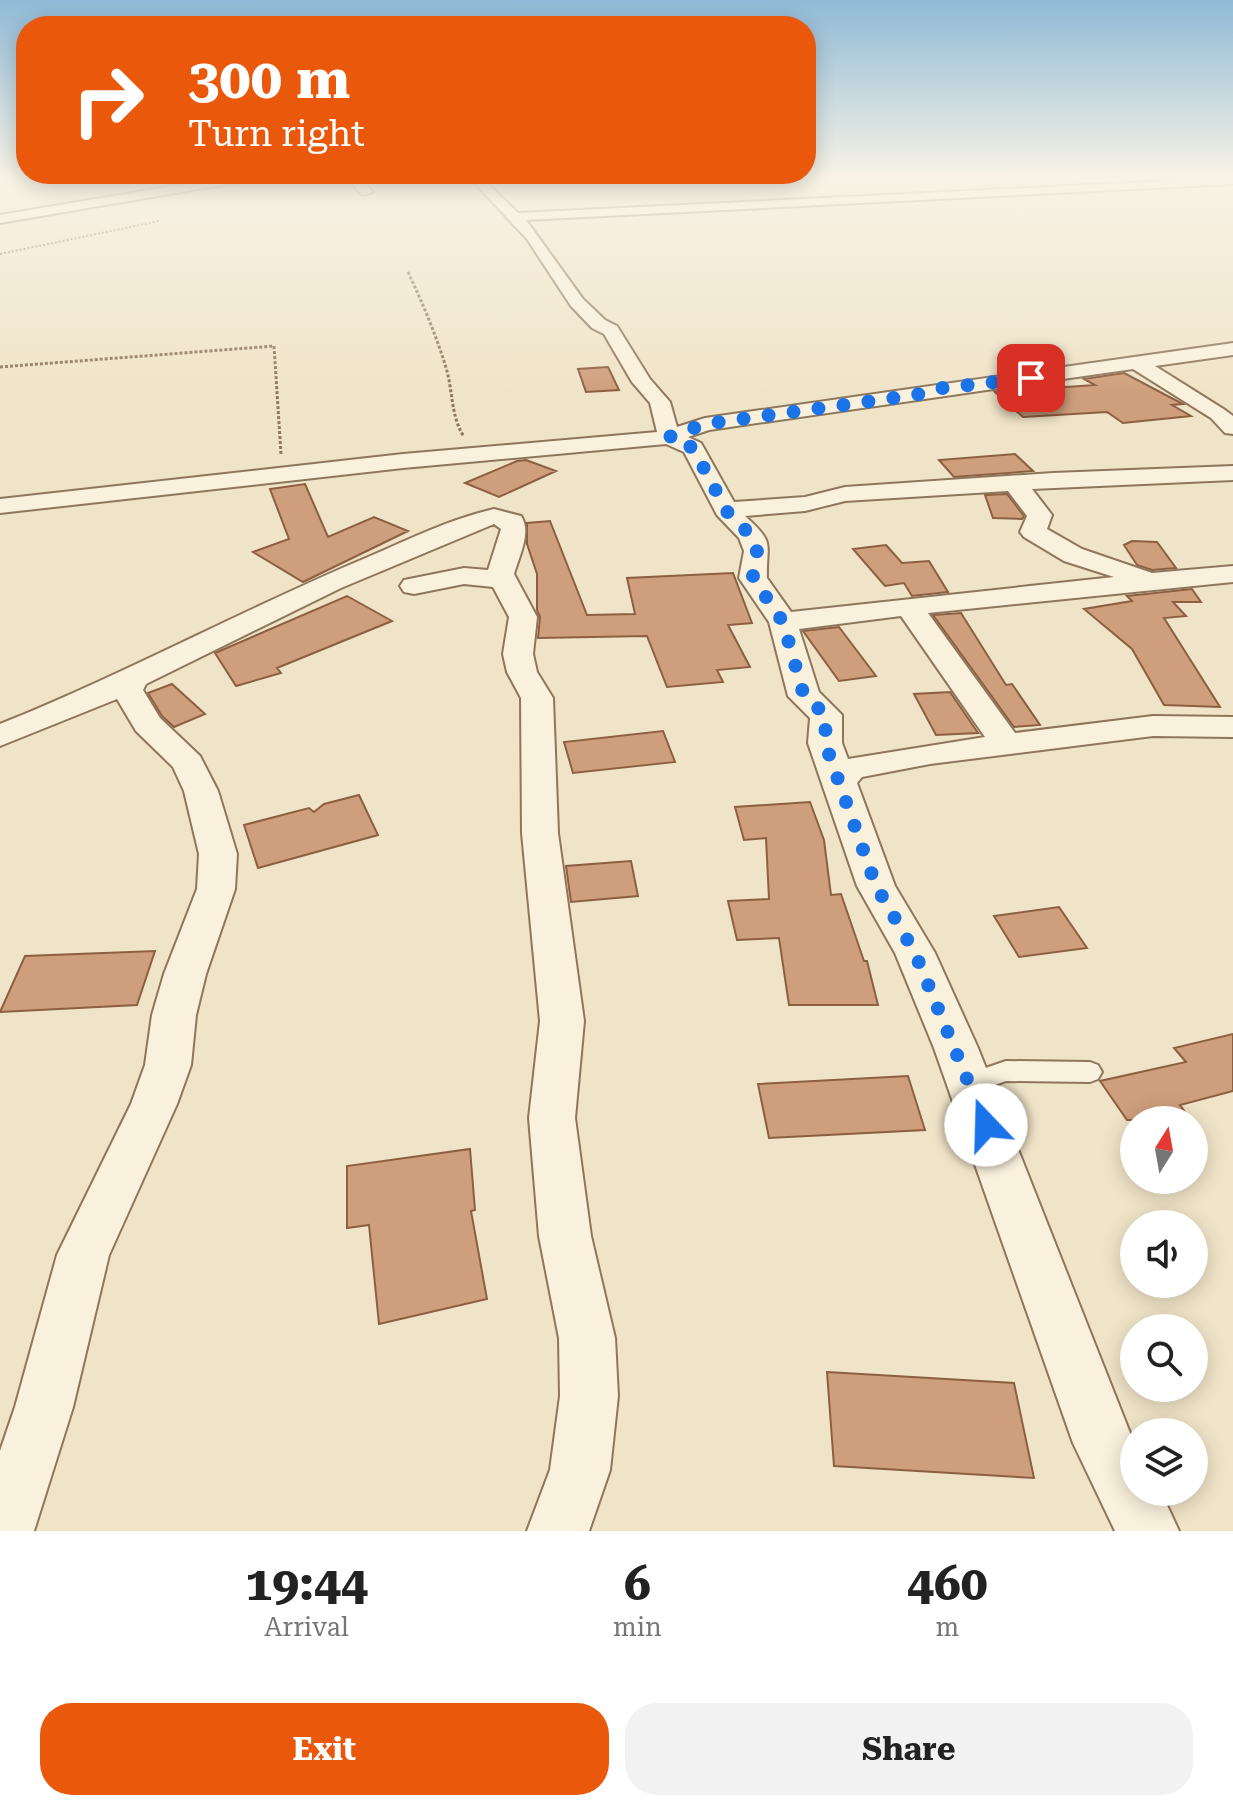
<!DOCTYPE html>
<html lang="en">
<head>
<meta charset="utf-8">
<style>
  :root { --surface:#fff; --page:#f2f2f2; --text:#222; --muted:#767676; --accent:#ea580c }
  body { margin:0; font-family:"Roboto Serif",serif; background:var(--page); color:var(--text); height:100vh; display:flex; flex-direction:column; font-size:30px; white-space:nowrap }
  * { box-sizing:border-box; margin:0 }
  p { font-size:26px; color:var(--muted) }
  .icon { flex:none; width:44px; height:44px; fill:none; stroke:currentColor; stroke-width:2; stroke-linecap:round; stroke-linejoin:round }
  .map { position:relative; height:1531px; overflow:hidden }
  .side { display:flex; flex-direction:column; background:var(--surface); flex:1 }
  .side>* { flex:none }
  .banner { position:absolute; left:16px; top:16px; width:800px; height:168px; border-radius:32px; box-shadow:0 4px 20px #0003; background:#ea580c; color:#fff; overflow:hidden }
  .needle { width:52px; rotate:11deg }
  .fabs { position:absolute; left:1120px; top:1106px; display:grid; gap:16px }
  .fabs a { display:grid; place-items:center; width:88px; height:88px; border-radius:50%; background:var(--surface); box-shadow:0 4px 20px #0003; font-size:40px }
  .pin { position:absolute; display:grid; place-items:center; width:68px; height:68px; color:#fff; margin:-34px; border-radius:16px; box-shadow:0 4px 12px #0006 }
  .me { position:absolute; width:88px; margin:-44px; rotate:339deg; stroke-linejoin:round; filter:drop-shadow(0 0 6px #0008) }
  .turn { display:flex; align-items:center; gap:28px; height:168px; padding:0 40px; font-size:36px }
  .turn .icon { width:104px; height:104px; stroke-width:2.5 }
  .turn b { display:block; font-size:56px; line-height:68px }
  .eta { display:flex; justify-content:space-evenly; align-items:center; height:136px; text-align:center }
  .eta b { font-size:48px; font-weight:700; line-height:56px }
  .button { display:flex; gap:16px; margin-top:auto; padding:16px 40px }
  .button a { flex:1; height:92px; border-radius:32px; background:var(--accent); color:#fff; font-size:32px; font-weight:700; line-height:92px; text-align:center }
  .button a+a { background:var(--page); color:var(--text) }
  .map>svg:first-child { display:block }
</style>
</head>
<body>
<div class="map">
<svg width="1233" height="1531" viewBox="0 0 1233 1531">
  <rect width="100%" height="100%" fill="#f0e4c8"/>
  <path fill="#cf9f7d" stroke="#8d5f41" stroke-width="2" d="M 608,367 L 619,390 L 586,392 L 578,369 Z
    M 1124,373 L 1183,404 L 1172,405 L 1191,416 L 1123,423 L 1107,412 L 1023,417 L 995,392 L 1095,385 L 1084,379 Z
    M 1015,454 L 1033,471 L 954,477 L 939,460 Z
    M 526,460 L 556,471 L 499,497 L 465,483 L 517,461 Z
    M 305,484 L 328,537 L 374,517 L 408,531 L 303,582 L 253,552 L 289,539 L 270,489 Z
    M 1007,494 L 1024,516 L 1022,519 L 993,518 L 985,495 Z
    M 550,521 L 587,615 L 635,614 L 627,578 L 733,573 L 752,623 L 728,625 L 750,667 L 717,670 L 723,682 L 667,687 L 647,636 L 538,638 L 540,617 L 537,610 L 537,574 L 527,544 L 527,523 Z
    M 1132,541 L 1157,542 L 1176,568 L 1152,570 L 1137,565 L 1124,545 Z
    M 886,545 L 902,563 L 929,561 L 948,592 L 912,596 L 904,583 L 885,586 L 853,549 Z
    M 1192,589 L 1201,602 L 1173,602 L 1186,616 L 1164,618 L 1220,707 L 1164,705 L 1132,649 L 1084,609 L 1132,601 L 1127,596 Z
    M 347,596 L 392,621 L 277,668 L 281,673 L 236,686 L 215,653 Z
    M 961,613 L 1006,685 L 1012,684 L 1040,725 L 1014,727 L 933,615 Z
    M 839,627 L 876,676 L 839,681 L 803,631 Z
    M 172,684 L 205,714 L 174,727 L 162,716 L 148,693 Z
    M 950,692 L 978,733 L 936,735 L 914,694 Z
    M 663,731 L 675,762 L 573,773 L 564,742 Z
    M 359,795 L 378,835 L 258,868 L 244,825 L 309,808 L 314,812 L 324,804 Z
    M 810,802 L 824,840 L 831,895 L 841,894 L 864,961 L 867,961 L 878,1005 L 789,1005 L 779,938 L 737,940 L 728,901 L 769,899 L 766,838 L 744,840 L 735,807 Z
    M 631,861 L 638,896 L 571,902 L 566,866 Z
    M 1059,907 L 1087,948 L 1019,957 L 994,916 Z
    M 155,951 L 137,1005 L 0,1012 L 25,956 Z
    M 1233,1034 L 1233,1091 L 1180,1105 L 1191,1120 L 1127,1120 L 1100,1081 L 1186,1062 L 1174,1048 Z
    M 908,1076 L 925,1130 L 769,1138 L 758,1084 Z
    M 470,1149 L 475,1210 L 471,1211 L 487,1299 L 379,1324 L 369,1225 L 347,1228 L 347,1166 Z
    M 827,1372 L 1014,1383 L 1034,1478 L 834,1466 Z"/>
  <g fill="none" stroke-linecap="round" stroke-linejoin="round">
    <defs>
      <path id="lane" d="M 1006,1061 L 1090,1062 L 1098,1065 L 1102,1072 L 1098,1079 L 1090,1082 L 1006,1081 L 992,1086 L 985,1101 L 976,1104 L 967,1101 L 964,1094 L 974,1072 Z"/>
      <path id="street" d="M 220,178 L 246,178 L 240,182 L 0,223 L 0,215 Z
        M 347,178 L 360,178 L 373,192 L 362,195 Z
        M 470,178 L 482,178 L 518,213 L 1233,178 L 1233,184 L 526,220 L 583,299 L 605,320 L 617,326 L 650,379 L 670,402 L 677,427 L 705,418 L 1233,343 L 1233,355 L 1155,366 L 1225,410 L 1233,416 L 1233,434 L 1225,433 L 1211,418 L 1133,369 L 709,430 L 688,437 L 701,443 L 734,502 L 805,497 L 845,487 L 1053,473 L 1233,466 L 1233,480 L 1032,489 L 1052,515 L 1047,529 L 1082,549 L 1152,573 L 1233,566 L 1233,582 L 928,613 L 1015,733 L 1153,716 L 1233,717 L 1233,737 L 1153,736 L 930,764 L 862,777 L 857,783 L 895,886 L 935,953 L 978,1048 L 1134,1443 L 1134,1492 L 1161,1492 L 1179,1531 L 1115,1531 L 1073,1443 L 934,1048 L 895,953 L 857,886 L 808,743 L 810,718 L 788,696 L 769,622 L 739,578 L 744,551 L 739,538 L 717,515 L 684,452 L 666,444 L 403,468 L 0,513 L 0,499 L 403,454 L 657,432 L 650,403 L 632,382 L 604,334 L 592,328 L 571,306 L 527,239 ZM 1008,491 L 1027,516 L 1020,532 L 1024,537 L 1064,561 L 1114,577 L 791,612 L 767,578 C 766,542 776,544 745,516 L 805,511 L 845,501 ZM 901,616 L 985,737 L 848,759 L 842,743 L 842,715 L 819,692 L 799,629 Z
        M 494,509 L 521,516 C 532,532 519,556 514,574 L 537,617 L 533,654 L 537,672 L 553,698 L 558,833 L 584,1021 L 575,1118 L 591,1236 L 615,1338 L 618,1396 L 610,1470 L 589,1531 L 527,1531 L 550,1470 L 560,1396 L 559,1338 L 539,1236 L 529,1118 L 540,1021 L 522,833 L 521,698 L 507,672 L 503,654 L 509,617 L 493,587 L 464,584 L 414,594 L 404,592 L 400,586 L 404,580 L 464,568 L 488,570 L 501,529 L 494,524 L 341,588 L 146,684 L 143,690 L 160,718 L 200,756 L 218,791 L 237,854 L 235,889 L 206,974 L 196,1015 L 191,1065 L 177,1104 L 109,1255 L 73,1407 L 34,1531 L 0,1531 L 0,1451 L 15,1407 L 57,1255 L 131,1104 L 145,1065 L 152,1015 L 164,974 L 197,889 L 199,854 L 184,791 L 173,767 L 136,731 L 117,699 L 0,746 L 0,724 C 125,674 244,609 368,557 C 410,539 450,519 494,509 Z"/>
    </defs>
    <use href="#lane" stroke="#8d765c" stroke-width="4"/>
    <use href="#street" stroke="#8d765c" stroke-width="4"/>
    <path stroke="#8d765c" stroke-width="2" stroke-dasharray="2 2" stroke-linecap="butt" d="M 0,254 L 159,221"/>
    <path stroke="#8d765c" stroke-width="3" stroke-dasharray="3 2" stroke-linecap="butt" d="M 408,272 C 423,304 437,337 447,371 C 453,394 451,416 464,437
      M 0,367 L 274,346 L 281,454"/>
    <use href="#lane" fill="#faf1dc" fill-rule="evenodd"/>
    <use href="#street" fill="#faf1dc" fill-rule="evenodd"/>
  </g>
  <linearGradient id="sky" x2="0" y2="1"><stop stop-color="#8fbad6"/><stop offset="0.45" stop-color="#f8f3e6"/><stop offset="1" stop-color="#f8f3e6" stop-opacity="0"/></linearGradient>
  <rect width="1233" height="392" fill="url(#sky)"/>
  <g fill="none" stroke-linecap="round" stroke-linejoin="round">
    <path stroke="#1a73e8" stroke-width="14" stroke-dasharray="0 25.2" d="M 986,1125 L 915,953 L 876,886 L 825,743 L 826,715 L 804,696 L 783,622 L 753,578 L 753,564 L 757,551 L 751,535 L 729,515 L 693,448 L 669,437 L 705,424 L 916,395 L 934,389 L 1031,378"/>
  </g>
</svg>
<div class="fabs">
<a><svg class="needle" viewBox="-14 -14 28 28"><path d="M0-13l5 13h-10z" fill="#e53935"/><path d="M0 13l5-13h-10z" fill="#767676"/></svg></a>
<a><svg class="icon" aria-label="sound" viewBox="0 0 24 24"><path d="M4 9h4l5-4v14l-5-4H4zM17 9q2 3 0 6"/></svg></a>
<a><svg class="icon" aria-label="search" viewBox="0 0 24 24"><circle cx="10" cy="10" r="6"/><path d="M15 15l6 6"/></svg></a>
<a><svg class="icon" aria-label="layers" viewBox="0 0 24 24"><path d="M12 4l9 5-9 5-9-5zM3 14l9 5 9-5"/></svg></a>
</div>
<div class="pin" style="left:1031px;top:378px;background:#d93025"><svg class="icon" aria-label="arrive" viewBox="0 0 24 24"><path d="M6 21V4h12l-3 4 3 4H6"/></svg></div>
<svg class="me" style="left:986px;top:1125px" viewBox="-20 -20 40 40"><circle r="19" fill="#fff"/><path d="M0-13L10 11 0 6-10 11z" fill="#1a73e8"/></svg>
<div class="banner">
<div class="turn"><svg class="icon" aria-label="right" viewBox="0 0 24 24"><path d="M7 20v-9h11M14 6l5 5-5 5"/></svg><div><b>300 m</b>Turn right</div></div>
</div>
</div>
<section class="side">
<div class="eta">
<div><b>19:44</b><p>Arrival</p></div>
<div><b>6</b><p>min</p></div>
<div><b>460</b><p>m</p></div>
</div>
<div class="button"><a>Exit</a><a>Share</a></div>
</section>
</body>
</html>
